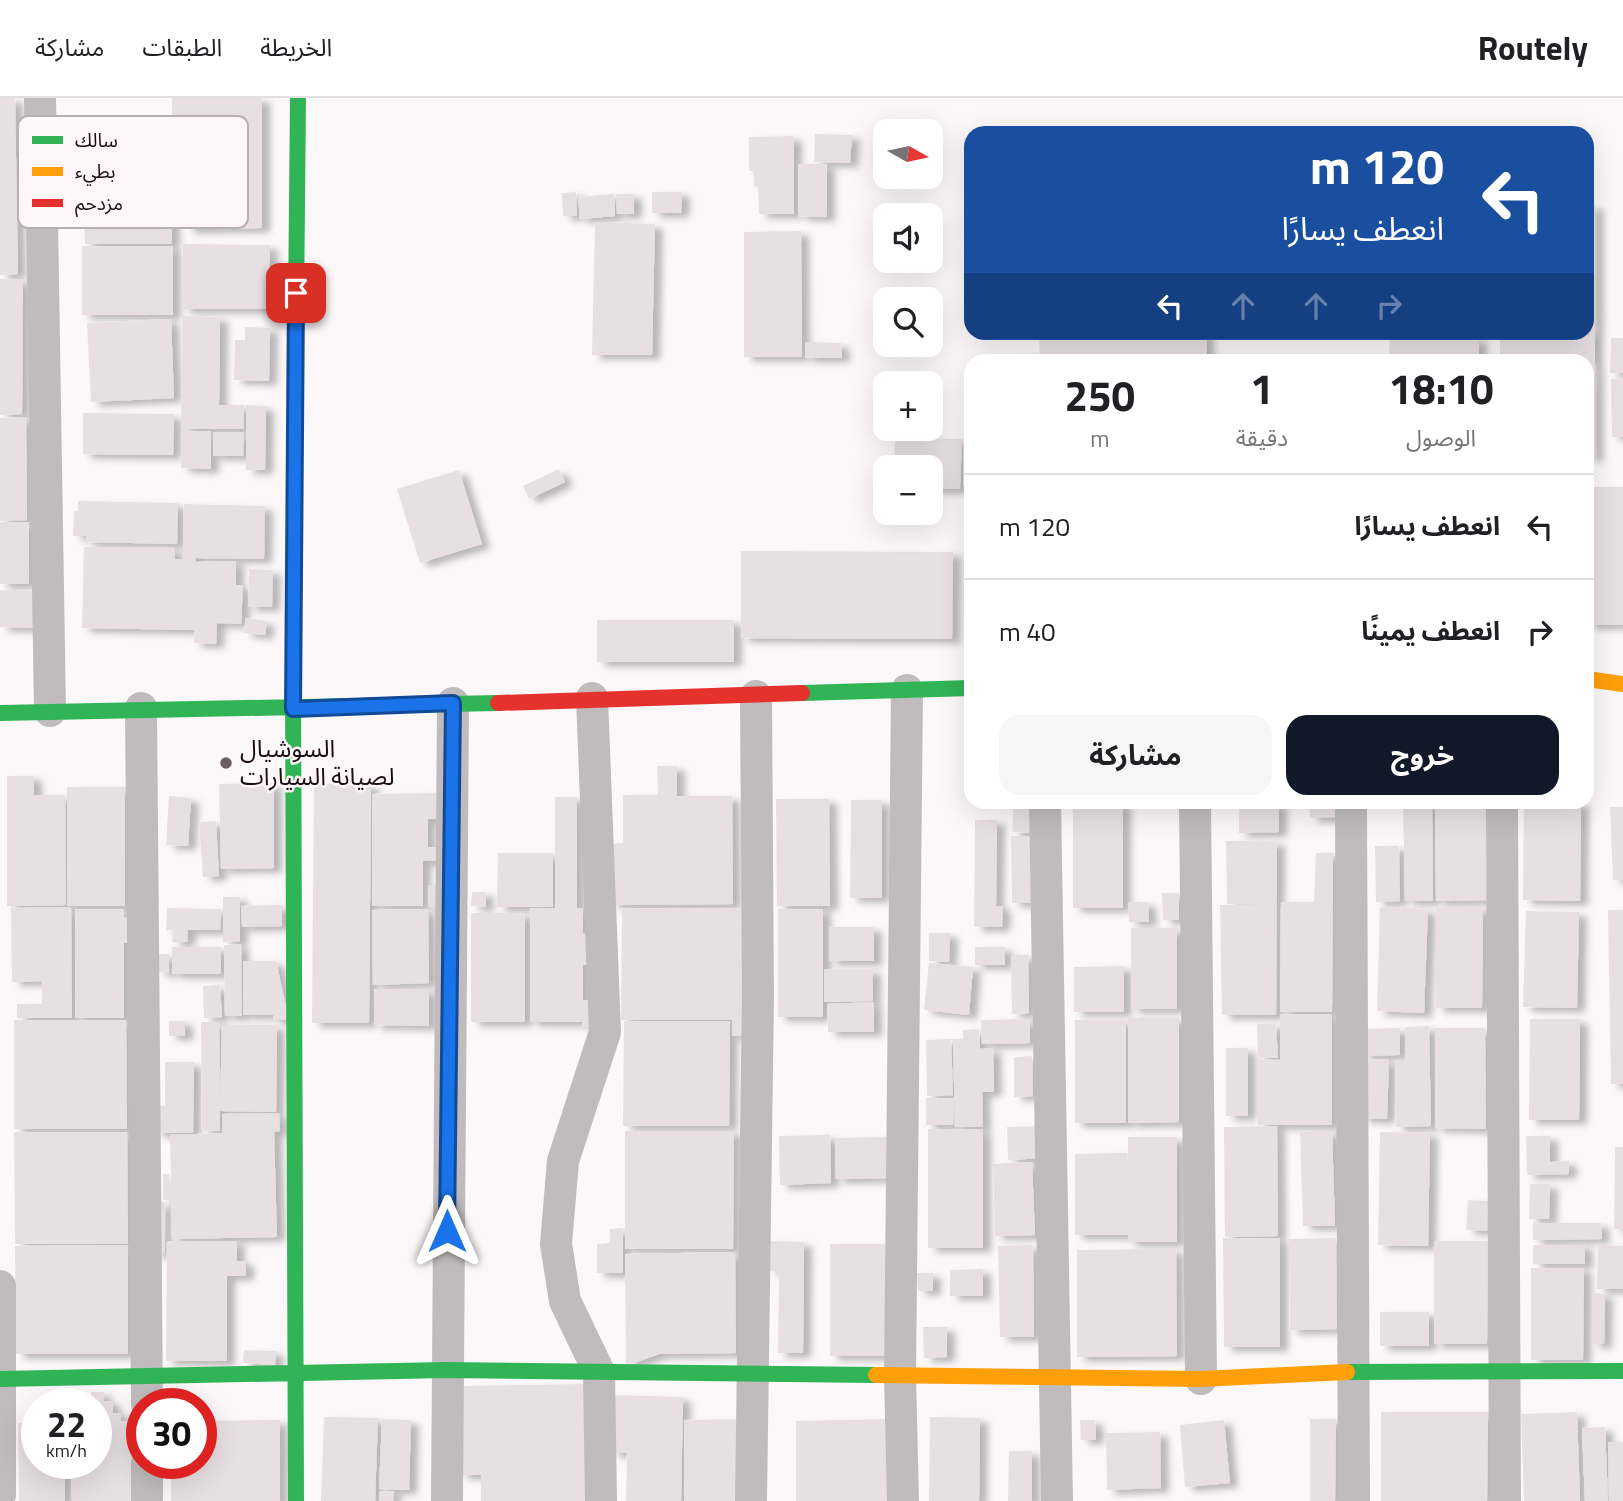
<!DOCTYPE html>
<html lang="ar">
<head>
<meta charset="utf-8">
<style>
  :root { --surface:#fff; --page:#f6f6f6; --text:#202124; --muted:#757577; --line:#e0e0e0; --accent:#111827 }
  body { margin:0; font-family:"Titillium Web","Noto Sans Arabic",sans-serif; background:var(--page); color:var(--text); direction:rtl; height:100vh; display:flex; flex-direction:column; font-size:26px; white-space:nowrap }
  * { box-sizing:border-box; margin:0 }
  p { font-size:23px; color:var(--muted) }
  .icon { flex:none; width:38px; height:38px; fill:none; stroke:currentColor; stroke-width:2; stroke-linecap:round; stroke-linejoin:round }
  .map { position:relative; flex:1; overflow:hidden; direction:ltr }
  .sheet { position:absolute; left:964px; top:256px; width:630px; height:455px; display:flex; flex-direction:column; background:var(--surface); border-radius:21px; box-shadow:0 7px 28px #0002; direction:rtl }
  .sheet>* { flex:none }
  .top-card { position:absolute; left:964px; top:28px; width:630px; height:214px; border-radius:21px; box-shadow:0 7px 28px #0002; direction:rtl; background:#1a4fa0; color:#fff; overflow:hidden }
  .needle { width:46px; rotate:99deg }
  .tools { position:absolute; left:873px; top:21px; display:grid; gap:14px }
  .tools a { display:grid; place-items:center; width:70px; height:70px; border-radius:14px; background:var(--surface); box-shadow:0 7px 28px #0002; font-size:35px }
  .speed { position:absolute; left:21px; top:1290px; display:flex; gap:14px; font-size:35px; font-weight:700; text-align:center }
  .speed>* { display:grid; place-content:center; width:91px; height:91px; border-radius:50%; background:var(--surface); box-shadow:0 7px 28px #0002; line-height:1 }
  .speed small { font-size:18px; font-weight:400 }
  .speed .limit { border:10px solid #d22; background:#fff; color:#111 }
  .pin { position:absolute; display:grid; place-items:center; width:60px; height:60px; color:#fff; margin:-30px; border-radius:14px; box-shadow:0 4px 10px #0006 }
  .me { position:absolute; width:77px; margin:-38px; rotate:0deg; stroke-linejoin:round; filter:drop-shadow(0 0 5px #0008) }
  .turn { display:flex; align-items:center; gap:24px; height:147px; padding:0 35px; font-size:32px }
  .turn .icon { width:91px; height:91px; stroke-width:2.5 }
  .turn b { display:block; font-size:49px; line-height:60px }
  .lanes { display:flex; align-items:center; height:66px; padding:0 35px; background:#0003; justify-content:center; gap:35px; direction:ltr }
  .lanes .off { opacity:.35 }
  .eta { display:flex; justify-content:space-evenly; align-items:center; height:119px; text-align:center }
  .eta b { font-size:42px; font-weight:700; line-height:49px }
  .button { display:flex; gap:14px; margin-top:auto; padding:14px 35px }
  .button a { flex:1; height:80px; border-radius:21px; background:var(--accent); color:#fff; font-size:28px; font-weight:700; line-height:80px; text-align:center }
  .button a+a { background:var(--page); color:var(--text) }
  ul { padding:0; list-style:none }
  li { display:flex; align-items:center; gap:21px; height:105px; padding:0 35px; border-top:2px solid var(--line) }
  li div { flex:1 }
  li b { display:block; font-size:26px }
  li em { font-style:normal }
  header { display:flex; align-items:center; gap:42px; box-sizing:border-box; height:98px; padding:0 35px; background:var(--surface); border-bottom:2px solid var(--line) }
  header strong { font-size:33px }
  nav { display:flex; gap:38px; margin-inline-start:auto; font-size:24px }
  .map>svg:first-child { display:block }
</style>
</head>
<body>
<header>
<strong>Routely</strong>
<nav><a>الخريطة</a><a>الطبقات</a><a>مشاركة</a></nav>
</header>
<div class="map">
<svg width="1623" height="1403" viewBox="0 0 1623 1403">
  <defs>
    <filter id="shadow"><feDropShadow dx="8" dy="4.5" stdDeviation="3.5" flood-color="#0004"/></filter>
  </defs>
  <rect width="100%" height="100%" fill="#fcf8fa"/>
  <path fill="#e8dfe2" filter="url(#shadow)" d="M 0,0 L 15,0 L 18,176 L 0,177 Z
    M 172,0 L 262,0 L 262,130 L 186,131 L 186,82 L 173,83 Z
    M 815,36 L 852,37 L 850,65 L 814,64 Z
    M 794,38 L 794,116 L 759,116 L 758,88 L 754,89 L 754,73 L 749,73 L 749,39 Z
    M 798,66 L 827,66 L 827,119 L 798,118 Z
    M 576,94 L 577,118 L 563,118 L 562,95 Z
    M 652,94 L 682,94 L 681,115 L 652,115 Z
    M 614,96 L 615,118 L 580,121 L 578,99 Z
    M 616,96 L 634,96 L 634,116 L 617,116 Z
    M 1587,107 L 1595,107 L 1595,359 L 1587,359 L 1587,262 L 1500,262 L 1500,234 L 1587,234 Z
    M 84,119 L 172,119 L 172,146 L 85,146 Z
    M 595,124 L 655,126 L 652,257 L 592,257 Z
    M 801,133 L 802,259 L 744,259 L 744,134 Z
    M 183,146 L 270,147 L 269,211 L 182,211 Z
    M 82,148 L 173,148 L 173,217 L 82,217 Z
    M 0,181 L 23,181 L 22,316 L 0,317 Z
    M 182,218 L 220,219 L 219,307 L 244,307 L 244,331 L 181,331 Z
    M 171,221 L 174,300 L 91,304 L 87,225 Z
    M 245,229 L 270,230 L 269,283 L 234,282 L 235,242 L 245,242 Z
    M 1039,234 L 1206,234 L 1207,262 L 1040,262 Z
    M 1390,237 L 1479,240 L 1479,262 L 1389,262 Z
    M 1611,240 L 1623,240 L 1623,275 L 1610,275 Z
    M 805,244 L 841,245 L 842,260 L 805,260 Z
    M 967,275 L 971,275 L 971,331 L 967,331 Z
    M 1611,281 L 1623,281 L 1623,339 L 1612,339 Z
    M 246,307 L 266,308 L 265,372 L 246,372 Z
    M 83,315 L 174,316 L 173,357 L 83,356 Z
    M 26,319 L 27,422 L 0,423 L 0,320 Z
    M 181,333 L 211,333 L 211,371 L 181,370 Z
    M 213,334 L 244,334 L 243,358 L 213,358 Z
    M 964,338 L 971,338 L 971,389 L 963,389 Z
    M 895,340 L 962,341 L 960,391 L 931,391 L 931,369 L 894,369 Z
    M 559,371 L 565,384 L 529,401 L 523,388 Z
    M 459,372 L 482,446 L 420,465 L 397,391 Z
    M 1587,389 L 1623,389 L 1623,527 L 1587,527 Z
    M 78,403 L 178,405 L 177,446 L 86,444 L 86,438 L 73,438 L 74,413 L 78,413 Z
    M 184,406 L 265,408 L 264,461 L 196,460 L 195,464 L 236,463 L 236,487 L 243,487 L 241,526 L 217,525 L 216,546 L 194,545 L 195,532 L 82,530 L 84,449 L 175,450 L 175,461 L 183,461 Z
    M 0,424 L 29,424 L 29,486 L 0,486 Z
    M 741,453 L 953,454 L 952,541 L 741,540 Z
    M 249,471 L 273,472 L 272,509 L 248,509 Z
    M 0,492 L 34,493 L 33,530 L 0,529 Z
    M 246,520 L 267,523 L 265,537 L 244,535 Z
    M 597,522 L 734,522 L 734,564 L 597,564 Z
    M 657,668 L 677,668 L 677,698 L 732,698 L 733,806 L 611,807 L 611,746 L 623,745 L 623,697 L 658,697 Z
    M 7,678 L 34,678 L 34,697 L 65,697 L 66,807 L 7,808 Z
    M 274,685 L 274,770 L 221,771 L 219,686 Z
    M 314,686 L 371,686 L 369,925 L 312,925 Z
    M 67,689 L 125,689 L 125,808 L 67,808 Z
    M 444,695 L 444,721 L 428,721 L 428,749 L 441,749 L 441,763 L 423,763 L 423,808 L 372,808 L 372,696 Z
    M 169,698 L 191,700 L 188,748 L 166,747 Z
    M 555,699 L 577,699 L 577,810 L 583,810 L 583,835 L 595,835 L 595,867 L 583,867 L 583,902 L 597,902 L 596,929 L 582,929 L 583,924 L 530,924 L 530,810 L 555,810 Z
    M 776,701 L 829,701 L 830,808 L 777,808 Z
    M 851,702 L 882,702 L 882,800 L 850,800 Z
    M 1014,704 L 1030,704 L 1029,735 L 1012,734 Z
    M 1073,704 L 1123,704 L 1123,810 L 1073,810 Z
    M 1239,704 L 1279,704 L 1279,734 L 1239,735 Z
    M 1309,704 L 1336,704 L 1336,719 L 1310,720 Z
    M 1403,704 L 1432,704 L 1433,803 L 1405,803 Z
    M 1435,704 L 1488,704 L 1489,802 L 1436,803 Z
    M 1524,704 L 1581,704 L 1580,803 L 1523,802 Z
    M 1610,709 L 1623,709 L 1623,782 L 1613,782 Z
    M 975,722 L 997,722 L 996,808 L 1003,808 L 1002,829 L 974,829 Z
    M 216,723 L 219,778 L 203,779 L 199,724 Z
    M 1011,738 L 1032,738 L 1032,805 L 1012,805 Z
    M 1226,743 L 1277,743 L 1276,917 L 1222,917 L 1220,807 L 1270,807 L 1227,806 Z
    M 1375,748 L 1399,748 L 1400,803 L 1376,804 Z
    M 498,755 L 553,755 L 553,809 L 497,809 Z
    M 1316,755 L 1333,755 L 1332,914 L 1280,914 L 1281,804 L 1314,804 Z
    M 428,787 L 447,787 L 447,809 L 428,809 Z
    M 472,794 L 486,794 L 486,809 L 471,808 Z
    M 1162,795 L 1179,795 L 1179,822 L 1163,822 Z
    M 223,799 L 240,799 L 240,843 L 223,844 Z
    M 1128,804 L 1148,804 L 1149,824 L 1129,824 Z
    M 282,807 L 282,828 L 242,829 L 241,808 Z
    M 71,809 L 72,920 L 17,920 L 17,906 L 42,906 L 42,883 L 12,884 L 11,810 Z
    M 1380,809 L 1428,811 L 1424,915 L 1377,913 Z
    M 1436,809 L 1483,809 L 1482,910 L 1436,910 Z
    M 167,810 L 221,811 L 220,832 L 188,832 L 187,844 L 172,844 L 173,832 L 166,832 Z
    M 622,810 L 753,810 L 747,938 L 732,938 L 732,922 L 621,922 Z
    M 75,811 L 124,811 L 124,819 L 137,819 L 137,845 L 124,845 L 124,920 L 75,920 Z
    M 428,811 L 429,885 L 373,887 L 372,812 Z
    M 778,811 L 823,811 L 823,919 L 778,919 Z
    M 1608,812 L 1623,812 L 1623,986 L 1611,986 Z
    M 1526,813 L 1579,814 L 1577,910 L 1523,909 Z
    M 471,815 L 525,815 L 525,924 L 471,924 Z
    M 829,829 L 874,829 L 874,863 L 829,863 Z
    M 1131,830 L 1177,830 L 1177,911 L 1131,911 Z
    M 929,835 L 950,835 L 949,864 L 929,863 Z
    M 241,846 L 242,918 L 225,918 L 224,847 Z
    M 172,849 L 221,849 L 221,876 L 172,876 Z
    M 975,849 L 1005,849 L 1005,867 L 975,867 Z
    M 158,856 L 169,856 L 169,875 L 158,874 Z
    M 1011,857 L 1028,857 L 1029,915 L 1012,916 Z
    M 243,863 L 276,863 L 289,922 L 273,922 L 273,917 L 243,917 Z
    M 929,865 L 973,869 L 969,917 L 924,912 Z
    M 1124,868 L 1124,914 L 1074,914 L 1074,869 Z
    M 824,871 L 873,871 L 873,903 L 824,904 Z
    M 220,887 L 222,919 L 204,920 L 203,888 Z
    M 374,891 L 429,891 L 429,928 L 374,927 Z
    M 874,904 L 874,934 L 828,934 L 827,906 Z
    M 1280,916 L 1332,916 L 1332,1027 L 1258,1027 L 1258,961 L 1280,962 Z
    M 1128,920 L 1179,920 L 1179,1024 L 1128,1025 Z
    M 1030,921 L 1030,945 L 982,946 L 981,922 Z
    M 1530,921 L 1580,921 L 1579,1022 L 1529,1022 Z
    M 14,922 L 126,922 L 127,1031 L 14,1031 Z
    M 1075,922 L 1126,922 L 1126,1025 L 1075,1025 Z
    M 169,923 L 185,923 L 185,938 L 169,938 Z
    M 624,923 L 730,923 L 729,1028 L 623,1028 Z
    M 201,924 L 219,924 L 220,1007 L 222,927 L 277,927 L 276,1014 L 220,1013 L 220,1033 L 202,1033 Z
    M 1257,926 L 1276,926 L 1278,960 L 1258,960 Z
    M 1429,928 L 1431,1028 L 1396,1029 L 1395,962 L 1406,962 L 1405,929 Z
    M 1400,930 L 1400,957 L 1362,958 L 1362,931 Z
    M 1435,930 L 1485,930 L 1486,1031 L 1435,1030 Z
    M 979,931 L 980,951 L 993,950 L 994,994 L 982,994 L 983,1029 L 955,1029 L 953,941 L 963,941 L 963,932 Z
    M 951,941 L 953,997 L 927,998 L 926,942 Z
    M 1226,950 L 1248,950 L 1248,1018 L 1226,1018 Z
    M 1032,958 L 1033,998 L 1014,999 L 1014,959 Z
    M 1364,961 L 1389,962 L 1387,1021 L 1361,1020 Z
    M 165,964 L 194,964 L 193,1035 L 155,1035 L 155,1007 L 165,1008 Z
    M 926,1000 L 954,1000 L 953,1027 L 926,1027 Z
    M 279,1015 L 280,1033 L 274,1034 L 277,1139 L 172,1141 L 170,1037 L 223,1035 L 222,1016 Z
    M 1043,1028 L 1044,1060 L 1008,1062 L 1007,1029 Z
    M 1277,1028 L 1278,1138 L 1225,1139 L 1224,1029 Z
    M 928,1031 L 983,1031 L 983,1150 L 928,1150 Z
    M 625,1033 L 734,1033 L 733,1151 L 625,1151 Z
    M 1332,1033 L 1335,1128 L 1303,1128 L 1300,1034 Z
    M 14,1034 L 127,1034 L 128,1146 L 15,1146 Z
    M 1380,1034 L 1430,1035 L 1428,1148 L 1378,1147 Z
    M 830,1037 L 831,1085 L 780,1087 L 779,1038 Z
    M 1526,1038 L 1550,1038 L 1550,1064 L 1569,1063 L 1569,1076 L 1527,1077 Z
    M 889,1039 L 890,1080 L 836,1081 L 835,1040 Z
    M 1128,1039 L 1177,1039 L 1177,1144 L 1128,1144 L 1128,1137 L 1075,1137 L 1075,1056 L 1127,1055 L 1128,1066 Z
    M 1615,1049 L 1623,1049 L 1623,1131 L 1614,1131 Z
    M 1032,1064 L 1035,1137 L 995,1138 L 993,1066 Z
    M 163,1076 L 169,1076 L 169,1102 L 163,1102 Z
    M 1530,1086 L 1550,1086 L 1549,1121 L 1529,1121 Z
    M 1468,1102 L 1489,1103 L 1487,1133 L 1466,1132 Z
    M 156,1104 L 165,1104 L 164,1156 L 154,1156 Z
    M 1533,1125 L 1601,1125 L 1602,1141 L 1533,1142 Z
    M 623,1130 L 623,1175 L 597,1175 L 597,1146 L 610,1145 L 610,1131 Z
    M 1223,1140 L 1280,1140 L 1280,1249 L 1224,1249 Z
    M 1336,1140 L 1337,1231 L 1290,1232 L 1289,1141 Z
    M 167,1143 L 237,1143 L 237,1163 L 246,1163 L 246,1178 L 227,1178 L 227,1263 L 166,1263 Z
    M 769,1143 L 804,1144 L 803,1255 L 778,1255 L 779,1173 L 769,1173 Z
    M 1434,1143 L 1488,1143 L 1487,1246 L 1434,1246 Z
    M 830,1146 L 886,1146 L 886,1258 L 830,1258 Z
    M 128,1147 L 128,1256 L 16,1256 L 15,1148 Z
    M 1033,1147 L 1034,1239 L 1000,1239 L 998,1148 Z
    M 1533,1147 L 1585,1147 L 1585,1166 L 1533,1166 Z
    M 1598,1147 L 1623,1148 L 1623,1191 L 1597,1191 Z
    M 1176,1151 L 1177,1258 L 1077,1259 L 1077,1152 Z
    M 735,1154 L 736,1255 L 659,1256 L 626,1268 L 625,1156 Z
    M 1531,1170 L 1584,1170 L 1583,1262 L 1531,1262 Z
    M 983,1171 L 983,1198 L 950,1198 L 950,1172 Z
    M 917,1175 L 933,1175 L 933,1193 L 918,1193 Z
    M 1592,1195 L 1605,1196 L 1604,1246 L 1592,1246 Z
    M 1380,1214 L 1429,1214 L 1429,1248 L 1380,1248 Z
    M 923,1229 L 947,1229 L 947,1259 L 924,1260 Z
    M 244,1252 L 276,1253 L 275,1267 L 243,1265 Z
    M 589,1286 L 589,1403 L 481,1403 L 481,1377 L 460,1377 L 460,1288 Z
    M 91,1294 L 104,1294 L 104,1303 L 112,1303 L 113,1315 L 121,1315 L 121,1323 L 138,1323 L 139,1403 L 72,1403 L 71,1365 L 96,1365 L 96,1306 L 91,1306 Z
    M 612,1297 L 683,1299 L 681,1403 L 626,1403 L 627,1355 L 611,1355 Z
    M 1381,1314 L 1488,1314 L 1487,1403 L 1381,1403 Z
    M 1577,1314 L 1580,1403 L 1524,1403 L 1521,1316 Z
    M 324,1319 L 378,1320 L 375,1403 L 321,1403 Z
    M 930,1319 L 980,1320 L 979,1403 L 929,1403 Z
    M 382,1321 L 411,1322 L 409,1392 L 379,1391 Z
    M 746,1321 L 737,1403 L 684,1403 L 684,1322 Z
    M 890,1321 L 890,1403 L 796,1403 L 796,1323 Z
    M 1310,1321 L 1336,1321 L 1335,1403 L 1310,1403 Z
    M 280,1322 L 280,1403 L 171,1403 L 171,1365 L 201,1365 L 201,1323 Z
    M 1080,1322 L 1095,1322 L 1096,1342 L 1081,1342 Z
    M 1224,1322 L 1230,1385 L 1185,1389 L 1180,1327 Z
    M 37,1324 L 37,1365 L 65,1365 L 65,1403 L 19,1403 L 18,1325 Z
    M 1605,1329 L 1608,1403 L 1585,1403 L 1582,1330 Z
    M 1160,1334 L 1161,1390 L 1107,1392 L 1106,1335 Z
    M 1608,1344 L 1623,1344 L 1623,1403 L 1609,1403 Z
    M 1009,1353 L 1032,1353 L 1032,1403 L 1008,1403 Z
    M 379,1393 L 394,1393 L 393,1403 L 379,1403 Z"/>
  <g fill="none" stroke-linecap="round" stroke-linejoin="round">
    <path stroke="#c0bcbd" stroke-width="32" d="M 40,0 L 50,613
      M 592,600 L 605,934 L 563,1063 L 556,1146 L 565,1203 L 599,1274 L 601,1403
      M 141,610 L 147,1306
      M 1045,704 L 1057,1403
      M 1195,704 L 1201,1281
      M 1351,704 L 1354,1403
      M 1502,704 L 1505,1403
      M 0,1188 L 0,1397
      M 147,1365 L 147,1403
      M 447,1403 L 453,605
      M 751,1403 L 758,898 L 756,598
      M 903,1403 L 900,1277 L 907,592"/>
    <path stroke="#30b455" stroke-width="16" d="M 295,314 L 298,0
      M 293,580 L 296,1403
      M 802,595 L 971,590
      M 0,615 L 498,605
      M 1347,1274 L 1623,1273
      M 0,1281 L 446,1272 L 876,1277"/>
    <path stroke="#ff9f0a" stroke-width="16" d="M 293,580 L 295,314
      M 1587,581 L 1623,586
      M 876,1277 L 1201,1281 L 1347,1274"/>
    <path stroke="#e5322d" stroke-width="16" d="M 498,605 L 802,595"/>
  </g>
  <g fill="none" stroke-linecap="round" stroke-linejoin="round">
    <defs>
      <path id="route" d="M 296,195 L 293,611 L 453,605 L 447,1133"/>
    </defs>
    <use href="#route" stroke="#114b97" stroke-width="18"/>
    <use href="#route" stroke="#1a73e8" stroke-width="12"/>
  </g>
  <circle fill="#695f63" stroke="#fef6f9" stroke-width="2.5" cx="226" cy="665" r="7"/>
  <g text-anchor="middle" stroke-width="5" stroke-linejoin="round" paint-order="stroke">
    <g font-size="24" fill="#1a0d12" stroke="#fef6f9" text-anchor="start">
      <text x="240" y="659">السوشيال<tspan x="240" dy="28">لصيانة السيارات</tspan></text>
    </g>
  </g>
  <rect x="18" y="18" width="230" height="112" rx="10" fill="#fef6f9" stroke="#bab0b4" stroke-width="2"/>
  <rect x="32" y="38" width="31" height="8" fill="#30b455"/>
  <rect x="32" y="69" width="31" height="9" fill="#ff9f0a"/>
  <rect x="32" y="101" width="31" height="8" fill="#e5322d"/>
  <g font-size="19" fill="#1a0d12">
    <text x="75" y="49">سالك</text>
    <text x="75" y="80">بطيء</text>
    <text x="75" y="112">مزدحم</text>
  </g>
</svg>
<div class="tools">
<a><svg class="needle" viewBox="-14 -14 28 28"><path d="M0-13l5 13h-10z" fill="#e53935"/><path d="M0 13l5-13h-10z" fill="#757577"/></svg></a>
<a><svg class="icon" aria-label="sound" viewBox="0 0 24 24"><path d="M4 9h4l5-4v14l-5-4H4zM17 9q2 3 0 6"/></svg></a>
<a><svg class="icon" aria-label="search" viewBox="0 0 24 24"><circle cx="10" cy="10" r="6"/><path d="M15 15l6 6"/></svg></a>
<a>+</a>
<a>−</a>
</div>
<div class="speed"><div>22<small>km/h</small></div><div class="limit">30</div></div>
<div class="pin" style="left:296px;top:195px;background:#d93025"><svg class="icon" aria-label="arrive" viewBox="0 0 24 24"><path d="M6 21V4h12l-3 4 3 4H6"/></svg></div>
<svg class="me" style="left:447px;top:1133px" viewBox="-20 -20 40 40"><path d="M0-17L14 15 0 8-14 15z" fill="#1a73e8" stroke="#fff" stroke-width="4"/></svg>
<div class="top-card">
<div class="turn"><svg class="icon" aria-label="left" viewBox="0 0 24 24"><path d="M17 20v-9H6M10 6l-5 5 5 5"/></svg><div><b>120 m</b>انعطف يسارًا</div></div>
<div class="lanes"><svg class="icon" aria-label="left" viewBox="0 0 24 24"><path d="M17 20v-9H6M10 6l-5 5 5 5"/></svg><svg class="icon off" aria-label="ahead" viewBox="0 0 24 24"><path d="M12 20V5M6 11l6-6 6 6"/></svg><svg class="icon off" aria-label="ahead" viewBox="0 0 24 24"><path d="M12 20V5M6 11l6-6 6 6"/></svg><svg class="icon off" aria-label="right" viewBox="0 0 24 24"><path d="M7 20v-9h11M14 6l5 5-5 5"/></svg></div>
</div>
<section class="sheet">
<div class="eta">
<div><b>18:10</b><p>الوصول</p></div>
<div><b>1</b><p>دقيقة</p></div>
<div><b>250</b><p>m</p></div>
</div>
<ul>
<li><svg class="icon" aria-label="left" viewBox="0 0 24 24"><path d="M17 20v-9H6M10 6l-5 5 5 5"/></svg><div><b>انعطف يسارًا</b></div><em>120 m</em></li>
<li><svg class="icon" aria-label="right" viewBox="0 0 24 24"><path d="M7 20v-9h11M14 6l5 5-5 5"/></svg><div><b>انعطف يمينًا</b></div><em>40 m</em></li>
</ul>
<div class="button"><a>خروج</a><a>مشاركة</a></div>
</section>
</div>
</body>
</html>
